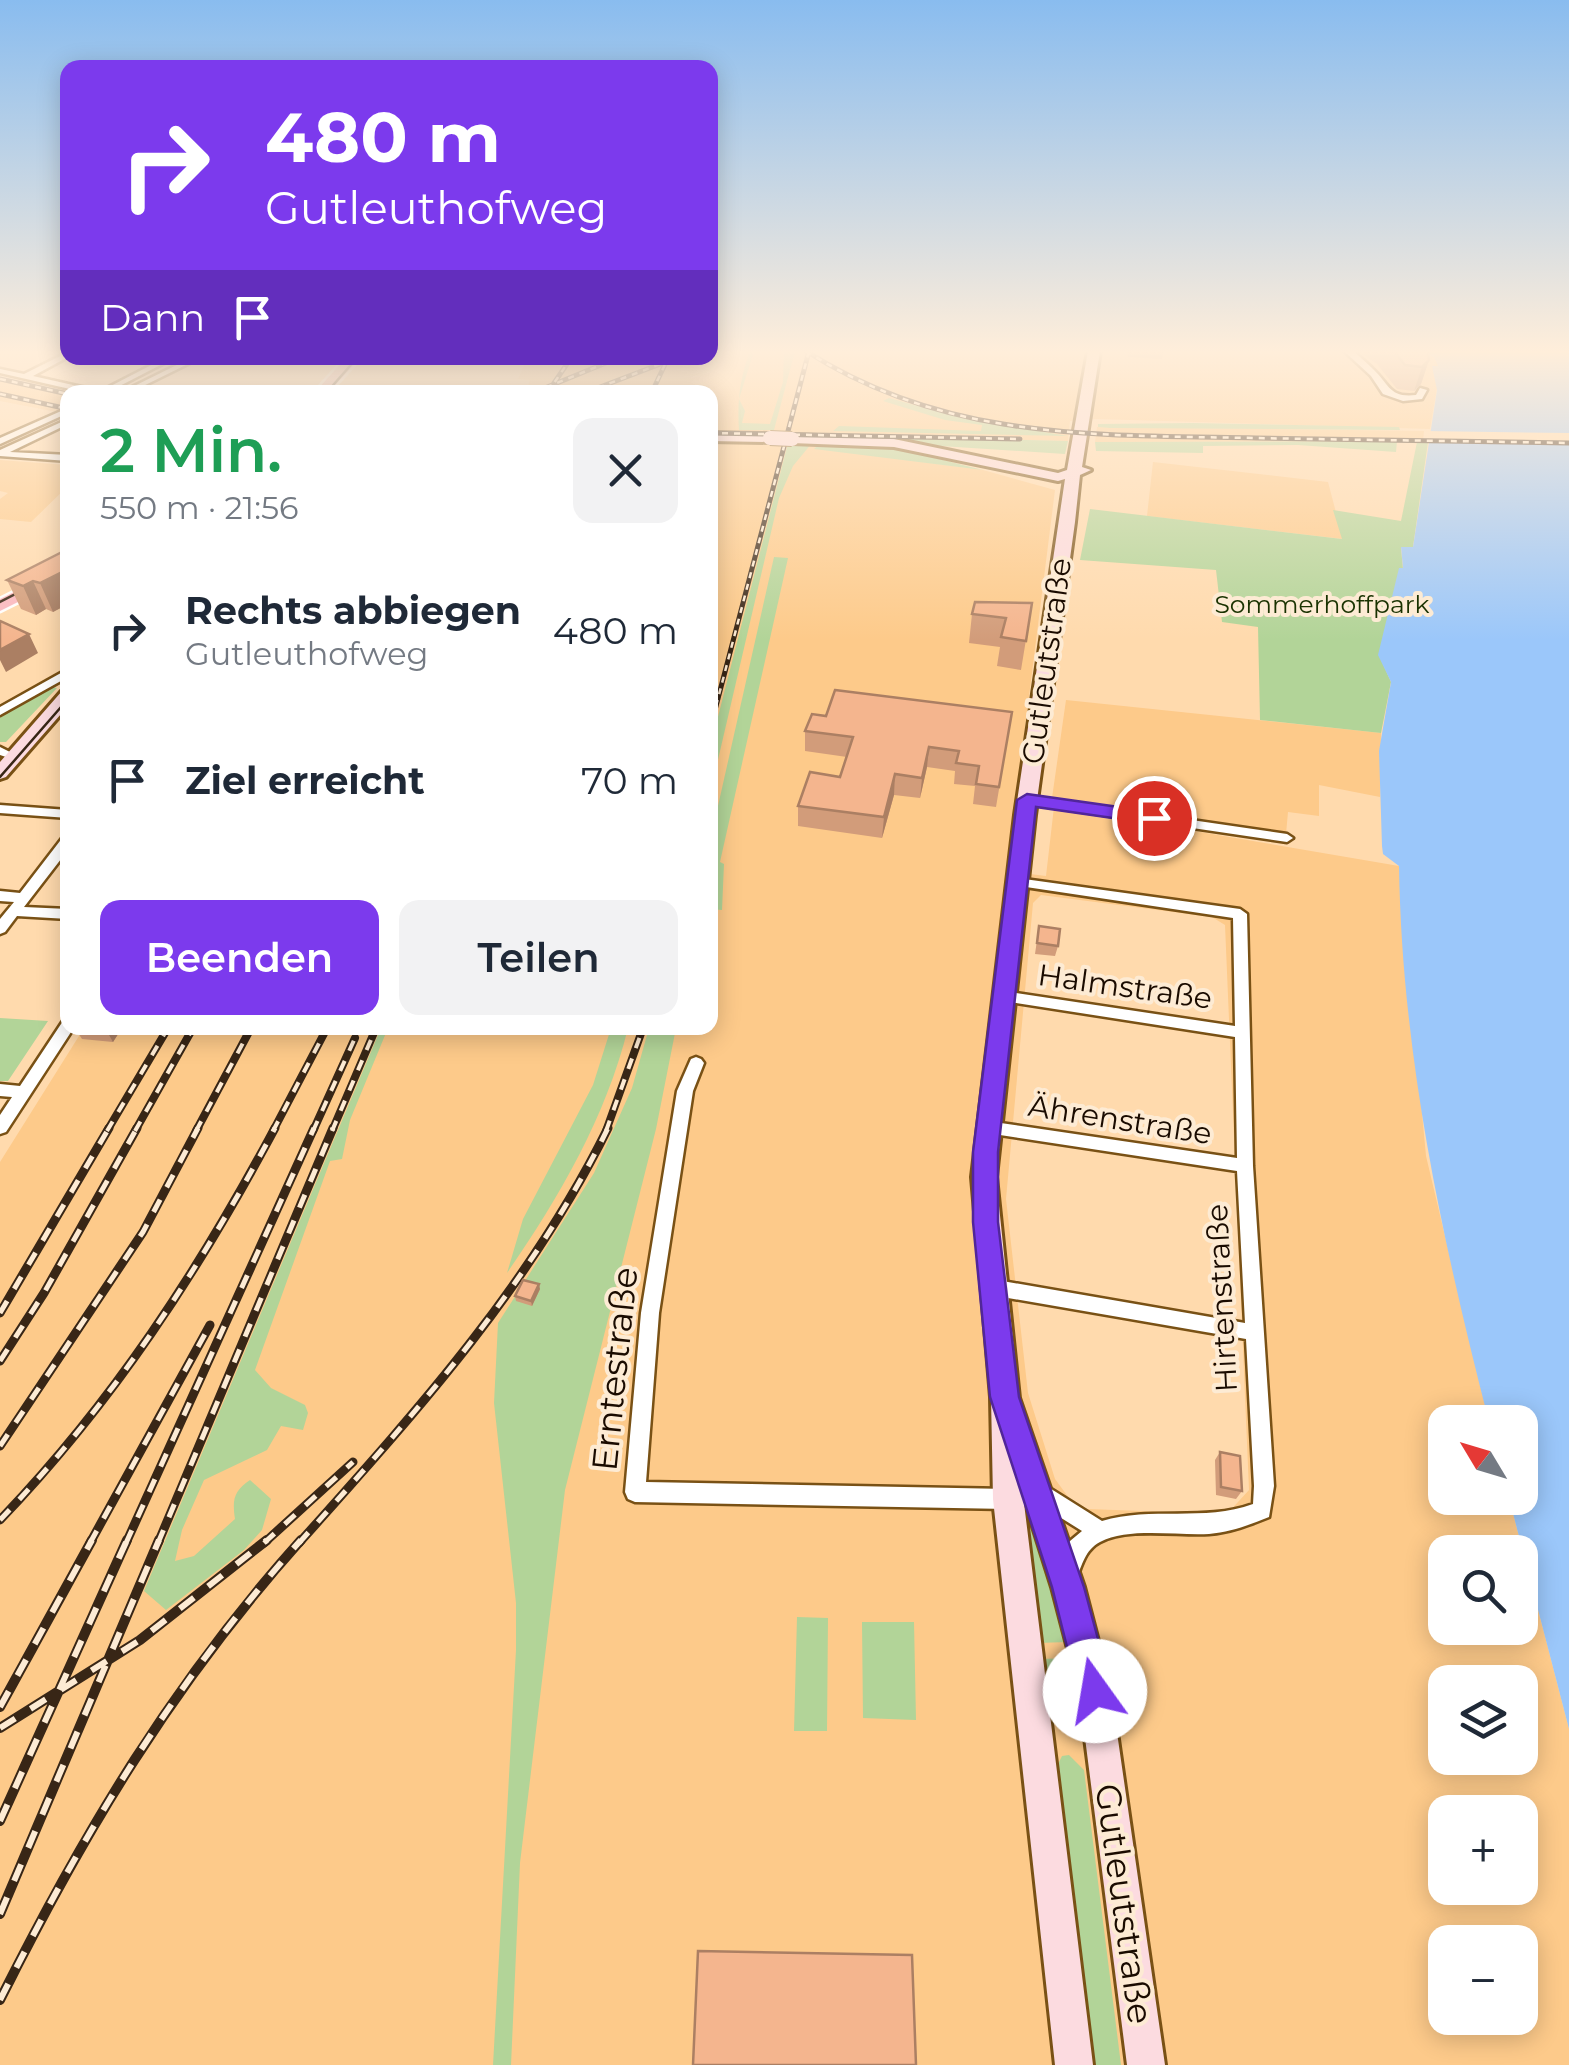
<!DOCTYPE html>
<html lang="de">
<head>
<meta charset="utf-8">
<style>
  :root { --surface:#fff; --page:#f2f2f3; --text:#1f2937; --muted:#747a83; --accent:#7c3aed }
  body { margin:0; font-family:Montserrat,sans-serif; background:var(--page); color:var(--text); height:100vh; display:flex; flex-direction:column; font-size:38px; white-space:nowrap }
  * { box-sizing:border-box; margin:0 }
  p { font-size:32px; color:var(--muted) }
  .icon { flex:none; width:55px; height:55px; fill:none; stroke:currentColor; stroke-width:2; stroke-linecap:round; stroke-linejoin:round }
  .map { position:relative; flex:1; overflow:hidden }
  .details { position:absolute; left:60px; top:385px; width:658px; height:650px; display:flex; flex-direction:column; background:var(--surface); border-radius:20px; box-shadow:0 5px 25px #0003 }
  .details>* { flex:none }
  .hud { position:absolute; left:60px; top:60px; width:658px; height:305px; border-radius:20px; box-shadow:0 5px 25px #0003; background:#7c3aed; color:#fff; overflow:hidden }
  .needle { width:65px; rotate:308deg }
  .buttons { position:absolute; left:1428px; top:1405px; display:grid; gap:20px }
  .buttons a { display:grid; place-items:center; width:110px; height:110px; border-radius:20px; background:var(--surface); box-shadow:0 5px 25px #0003; font-size:50px }
  .pin { position:absolute; display:grid; place-items:center; width:85px; height:85px; color:#fff; margin:-42px; border:5px solid #fff; border-radius:50%; box-shadow:0 2px 10px #0007 }
  .me { position:absolute; width:110px; margin:-55px; rotate:347deg; stroke-linejoin:round; filter:drop-shadow(0 0 8px #0008) }
  .turn { display:flex; align-items:center; gap:35px; height:210px; padding:0 40px; font-size:45px }
  .turn .icon { width:130px; height:130px; stroke-width:2.5 }
  .turn b { display:block; font-size:70px; line-height:85px }
  .then { display:flex; align-items:center; height:95px; padding:0 40px; background:#0003; gap:20px; font-size:38px }
  .round { display:grid; place-items:center; flex:none; width:105px; height:105px; border-radius:20px; background:var(--page) }
  .overview { display:flex; align-items:center; justify-content:space-between; height:170px; padding:0 40px }
  h1 { font-size:60px; font-weight:600; line-height:75px; color:#1e9e55 }
  .button { display:flex; gap:20px; margin-top:auto; padding:20px 40px }
  .button a { flex:1; height:115px; border-radius:20px; background:var(--accent); color:#fff; font-size:40px; font-weight:600; line-height:115px; text-align:center }
  .button a+a { background:var(--page); color:var(--text) }
  ul { padding:0; list-style:none }
  li { display:flex; align-items:center; gap:30px; height:150px; padding:0 40px }
  li div { flex:1 }
  li b { display:block; font-size:38px }
  li em { font-style:normal }
  .map>svg:first-child { display:block }
</style>
</head>
<body>
<div class="map">
<svg width="1569" height="2065" viewBox="0 0 1569 2065">
  <rect width="100%" height="100%" fill="#ffdaad"/>
  <path fill="#fdca8a" fill-rule="evenodd" d="M 710,351 L 1421,351 L 1434,357 L 1439,366 L 1433,367 L 1438,382 L 1430,429 L 1096,419 L 1070,421 L 1068,441 L 829,435 L 815,448 L 983,470 L 1055,490 L 1007,871 L 1046,876 L 1054,807 L 1399,866 L 1426,1156 L 1489,1422 L 1445,1422 L 1445,1498 L 1509,1498 L 1569,1729 L 1569,2065 L 0,2065 L 0,1162 L 84,1028 L 710,1028 L 710,392 L 526,392 L 530,380 L 518,379 L 527,358 L 710,358 ZM 1041,895 L 1212,917 L 1225,925 L 1249,1490 L 1227,1514 L 1087,1509 L 1069,1498 L 1055,1479 L 1028,1393 L 1006,1199 L 1033,903 ZM 1445,1552 L 1520,1552 L 1520,1628 L 1445,1628 ZM 1445,1682 L 1520,1682 L 1520,1758 L 1445,1758 ZM 1445,1812 L 1520,1812 L 1520,1888 L 1445,1888 ZM 1445,1942 L 1520,1942 L 1520,2018 L 1445,2018 Z
    M 0,377 L 73,392 L 68,392 L 67,414 L 0,401 Z
    M 1097,427 L 1429,431 L 1432,441 L 1095,442 Z
    M 0,460 L 67,465 L 67,487 L 31,522 L 0,519 L 0,499 L 8,493 L 0,491 Z
    M 1153,462 L 1328,482 L 1343,539 L 1147,516 Z
    M 1066,700 L 1381,733 L 1380,797 L 1319,785 L 1319,816 L 1288,812 L 1286,834 L 1052,798 Z"/>
  <path fill="#b2d498" d="M 750,351 L 754,351 L 739,399 L 745,411 L 742,423 L 770,424 L 783,382 L 784,351 L 795,351 L 774,430 L 739,430 C 737,401 740,378 750,351 Z
    M 889,398 L 962,418 L 1068,436 L 833,431 L 839,426 L 981,431 L 982,425 L 945,420 L 883,401 Z
    M 1192,423 L 1399,427 L 1400,430 L 1110,428 L 1098,427 L 1098,424 Z
    M 874,436 L 1068,441 L 1065,454 L 925,445 Z
    M 1397,441 L 1396,452 L 1298,445 L 1203,446 L 1203,453 L 1096,451 L 1095,442 Z
    M 1417,442 L 1428,442 L 1413,547 L 1401,548 L 1403,569 L 1379,655 L 1391,682 L 1381,733 L 1260,720 L 1258,627 L 1222,622 L 1216,570 L 1080,560 L 1090,509 L 1342,539 L 1333,510 L 1401,521 Z
    M 788,443 L 812,443 L 793,466 L 779,498 L 710,794 L 710,748 Z
    M 820,443 L 883,445 L 983,470 L 814,449 Z
    M 774,557 L 788,558 L 720,862 L 724,864 L 722,910 L 710,909 L 711,837 Z
    M 48,686 L 57,688 L 6,742 L 0,742 L 0,716 Z
    M 0,1018 L 48,1021 L 8,1081 L 0,1081 Z
    M 381,1028 L 388,1028 L 350,1120 L 342,1159 L 330,1161 L 255,1370 L 271,1388 L 305,1405 L 308,1413 L 303,1430 L 281,1426 L 267,1450 L 204,1480 L 182,1530 L 175,1561 L 194,1556 L 235,1519 C 232,1499 234,1491 250,1480 L 271,1499 L 262,1530 L 244,1550 L 166,1610 L 144,1591 Z
    M 611,1028 L 628,1028 C 606,1117 559,1198 507,1273 L 523,1219 L 593,1085 Z
    M 649,1028 L 676,1028 L 656,1129 L 565,1490 L 520,1863 L 511,2065 L 493,2065 L 516,1650 L 516,1603 L 494,1403 L 498,1323 L 594,1173 L 632,1088 Z
    M 1028,1522 L 1032,1529 L 1068,1642 L 1037,1643 Z
    M 797,1617 L 828,1618 L 827,1731 L 794,1731 Z
    M 862,1622 L 914,1622 L 916,1720 L 863,1718 Z
    M 1072,1658 L 1086,1716 L 1046,1708 L 1040,1659 Z
    M 1069,1755 L 1084,1770 L 1121,2065 L 1085,2065 L 1055,1770 L 1062,1756 Z"/>
  <path fill="#9bc7fa" d="M 1421,351 L 1569,351 L 1569,1729 L 1509,1498 L 1520,1498 L 1520,1422 L 1489,1422 C 1442,1238 1402,1057 1399,866 L 1383,854 L 1382,846 L 1379,751 L 1391,682 L 1378,655 L 1399,568 L 1403,568 L 1401,547 L 1413,547 L 1437,390 L 1432,366 L 1438,366 L 1434,357 Z"/>
  <path fill="#ffdaad" d="M 1424,431 L 1569,433 L 1569,444 L 1423,441 Z"/>
  <g fill="none" stroke-linecap="round" stroke-linejoin="round">
    <defs>
      <path id="street" d="M 1344,351 L 1353,351 C 1360,357 1367,363 1373,369 C 1390,385 1389,398 1416,395 L 1420,388 L 1427,390 L 1422,399 L 1403,401 L 1383,394 L 1371,376 Z
        M 68,352 L 68,357 L 33,376 L 95,390 L 96,392 L 83,392 L 0,373 L 0,369 L 24,374 Z
        M 165,358 L 174,358 L 108,392 L 99,392 Z
        M 191,358 L 200,358 L 131,392 L 122,392 Z
        M 68,408 L 68,413 L 0,444 L 0,438 Z
        M 68,419 L 68,424 L 10,452 L 68,455 L 68,461 L 0,456 L 0,450 Z
        M 68,669 L 68,677 L 0,715 L 0,707 Z
        M 0,747 L 12,753 L 6,757 L 0,755 Z
        M 1027,796 L 1287,834 L 1293,838 L 1287,842 L 1023,803 L 1023,797 Z
        M 0,805 L 68,810 L 68,818 L 0,813 Z
        M 68,836 L 68,850 L 24,907 L 68,909 L 68,919 L 17,916 L 5,932 L 0,934 L 0,919 L 14,902 L 0,901 L 0,891 L 20,893 L 63,837 Z
        M 1017,878 L 1240,909 L 1247,914 L 1253,1166 L 1274,1486 L 1269,1517 C 1249,1525 1231,1532 1209,1534 C 1178,1536 1128,1527 1100,1542 C 1085,1550 1082,1565 1076,1580 L 1069,1583 L 1062,1580 L 1059,1573 L 1070,1541 L 1082,1531 L 1034,1501 L 1031,1494 L 1034,1487 L 1041,1484 L 1048,1487 L 1102,1521 C 1151,1506 1204,1522 1253,1504 L 1254,1486 L 1246,1339 L 991,1295 L 985,1292 L 982,1287 L 985,1282 L 991,1279 L 1245,1323 L 1237,1171 L 987,1133 L 981,1131 L 979,1127 L 981,1123 L 987,1121 L 1237,1158 L 1235,1037 L 1003,1001 L 996,996 L 1003,991 L 1235,1026 L 1233,918 L 1012,885 L 1010,882 Z
        M 68,1020 L 68,1028 L 73,1029 L 6,1132 L 0,1134 L 0,1115 L 12,1097 L 0,1096 L 0,1084 L 20,1086 L 63,1021 Z
        M 696,1057 L 701,1059 L 704,1063 L 693,1091 L 659,1313 L 646,1482 L 1008,1489 L 1015,1492 L 1018,1499 L 1015,1506 L 1008,1509 L 635,1502 L 628,1499 L 625,1492 L 641,1313 L 677,1091 L 691,1059 Z"/>
      <path id="secondary" d="M 1088,351 L 1100,351 L 1082,467 L 1091,470 L 1080,475 L 1075,522 L 1035,815 L 996,1177 L 1019,1398 L 1084,1587 L 1111,1691 L 1165,2065 L 1127,2065 L 1079,1691 L 1052,1587 L 1023,1495 L 1093,2065 L 1055,2065 L 993,1499 L 991,1397 L 972,1177 L 1015,815 L 1065,479 L 1058,481 L 894,447 L 792,443 L 785,439 L 792,435 L 894,439 L 1058,473 L 1067,470 Z
        M 710,433 L 770,434 L 777,438 L 770,442 L 710,441 Z
        M 68,690 L 68,706 L 6,777 L 0,779 L 0,762 L 62,691 Z"/>
      <path id="primary" d="M 346,358 L 360,358 L 329,392 L 315,392 Z
        M 68,565 L 68,577 L 0,611 L 0,599 Z"/>
    </defs>
    <use href="#street" stroke="#795115" stroke-width="5"/>
    <use href="#secondary" stroke="#795115" stroke-width="6"/>
    <use href="#primary" stroke="#fff" stroke-width="5"/>
    <use href="#street" fill="#fff" fill-rule="evenodd"/>
    <use href="#secondary" fill="#fcdbe0" fill-rule="evenodd"/>
    <use href="#primary" fill="#fab8c0" fill-rule="evenodd"/>
    <path stroke="#382616" stroke-width="2.5" d="M 327,392 L 357,358
      M 0,602 L 68,567
      M 0,777 L 68,699"/>
    <defs>
      <path id="rail-far3" d="M 806,351 C 946,441 1096,435 1256,438 C 1360,440 1465,441 1569,443
        M 0,379 L 68,394
        M 535,392 L 618,358
        M 548,392 L 571,358
        M 587,392 L 676,358
        M 652,392 L 668,358
        M 0,394 L 68,409
        M 710,433 L 1020,439
        M 710,729 L 809,351"/>
      <path id="rail-far2" d="M 107,1131 L 168,1028
        M 135,1131 L 193,1028
        M 196,1131 L 251,1028
        M 273,1131 L 327,1028
        M 313,1131 L 355,1038
        M 332,1131 L 376,1028
        M 606,1131 L 643,1028"/>
      <path id="rail-far1" d="M 0,1313 L 109,1128
        M 0,1361 L 44,1293 L 137,1128
        M 0,1446 L 143,1232 L 198,1128
        M 0,1520 C 113,1402 198,1272 275,1128
        M 90,1543 L 210,1325
        M 126,1543 L 314,1128
        M 158,1543 L 333,1128
        M 264,1543 L 353,1462
        M 299,1543 C 416,1412 530,1286 608,1128"/>
      <path id="rail" d="M 0,1707 L 92,1540
        M 0,1728 L 140,1640 L 267,1540
        M 0,1821 L 127,1540
        M 0,1914 L 159,1540
        M 0,2000 C 85,1830 174,1682 301,1540"/>
    </defs>
    <use href="#rail-far3" stroke="#382616" stroke-width="5"/>
    <use href="#rail-far2" stroke="#382616" stroke-width="8"/>
    <use href="#rail-far1" stroke="#382616" stroke-width="9"/>
    <use href="#rail" stroke="#382616" stroke-width="10"/>
    <use href="#rail-far3" stroke="#fdebd4" stroke-width="2.5" stroke-dasharray="6" stroke-linecap="butt"/>
    <use href="#rail-far2" stroke="#fdebd4" stroke-width="4" stroke-dasharray="11" stroke-linecap="butt"/>
    <use href="#rail-far1" stroke="#fdebd4" stroke-width="5" stroke-dasharray="14" stroke-linecap="butt"/>
    <use href="#rail" stroke="#fdebd4" stroke-width="6" stroke-dasharray="18" stroke-linecap="butt"/>
    <defs>
      <path id="secondary-bridge" d="M 770,438 L 792,439"/>
    </defs>
    <use href="#secondary-bridge" stroke="#795115" stroke-width="16" stroke-linecap="butt"/>
    <use href="#secondary-bridge" stroke="#fcdbe0" stroke-width="14"/>
  </g>
  <path fill="#d29c7a" d="M 1127,351 L 1164,351 L 1162,359 L 1128,357 Z
    M 1358,351 L 1428,351 L 1429,360 L 1421,384 L 1414,391 L 1397,389 L 1377,364 Z
    M 68,549 L 68,604 L 53,612 L 46,609 L 36,615 L 21,609 L 7,580 Z
    M 1032,603 L 1021,670 L 997,666 L 1000,647 L 969,643 L 972,614 Z
    M 1012,712 L 996,807 L 973,804 L 975,786 L 954,784 L 955,771 L 927,767 L 920,798 L 894,795 L 882,838 L 798,826 L 798,806 L 840,777 L 847,757 L 805,751 L 805,731 L 826,716 Z
    M 1039,926 L 1058,946 L 1055,956 L 1035,954 Z
    M 75,1028 L 122,1028 L 113,1042 L 82,1039 Z
    M 540,1289 L 532,1306 L 516,1301 L 515,1296 Z
    M 1220,1452 L 1242,1491 L 1236,1499 L 1216,1495 L 1215,1460 Z"/>
  <path fill="#ab7f63" d="M 1429,360 L 1421,384 L 1414,391 L 1422,367 Z
    M 68,569 L 68,604 L 53,612 L 40,583 Z
    M 33,581 L 46,609 L 36,615 L 23,586 Z
    M 29,634 L 38,653 L 6,672 L 0,660 L 0,650 Z
    M 929,747 L 927,767 L 920,798 L 922,778 Z
    M 895,774 L 894,795 L 882,838 L 884,817 Z
    M 105,1028 L 122,1028 L 113,1042 Z
    M 539,1284 L 540,1289 L 532,1306 L 531,1301 Z"/>
  <path fill="#f4b58e" stroke="#ab7f63" stroke-width="2.5" d="M 1394,351 L 1428,351 L 1429,360 L 1422,367 L 1405,365 Z
    M 68,549 L 68,569 L 40,583 L 33,581 L 23,586 L 7,580 Z
    M 975,602 L 1032,603 L 1026,641 L 1001,637 L 1006,618 L 972,614 Z
    M 0,621 L 29,634 L 0,650 Z
    M 835,690 L 1012,712 L 999,787 L 976,784 L 979,766 L 956,763 L 959,751 L 929,747 L 922,778 L 895,774 L 884,817 L 798,806 L 810,772 L 840,777 L 853,737 L 805,731 L 812,714 L 826,716 Z
    M 1039,926 L 1060,929 L 1058,946 L 1037,943 Z
    M 523,1280 L 539,1284 L 531,1301 L 515,1296 Z
    M 1220,1452 L 1240,1456 L 1242,1491 L 1221,1487 Z
    M 698,1951 L 912,1955 L 916,2065 L 693,2065 Z"/>
  <linearGradient id="sky" x2="0" y2="1"><stop stop-color="#89bcef"/><stop offset="0.55" stop-color="#ffeeda"/><stop offset="1" stop-color="#ffeeda" stop-opacity="0"/></linearGradient>
  <rect width="1569" height="640" fill="url(#sky)"/>
  <path fill="#7c3aed" stroke="#51269a" stroke-width="2.5" d="M 1027,794 L 1154,812 L 1163,818 L 1154,824 L 1036,807 L 998,1152 L 998,1222 L 1019,1397 L 1084,1587 L 1112,1691 L 1107,1703 L 1095,1707 L 1083,1703 L 1078,1691 L 1052,1587 L 990,1397 L 973,1222 L 973,1152 L 1017,800 Z"/>
  <g text-anchor="middle" stroke-width="8" stroke-linejoin="round" paint-order="stroke">
    <g font-size="25" fill="#193200" stroke="#fdebd4">
      <text x="1322" y="613">Sommerhoffpark</text>
    </g>
    <g font-size="30" fill="#1a0b00" stroke="#fdebd4">
      <text transform="translate(1047 661) rotate(-82)" y="10">Gutleutstraße</text>
      <text transform="translate(1125 987) rotate(8)" y="10">Halmstraße</text>
      <text transform="translate(1120 1120) rotate(9)" y="10">Ährenstraße</text>
      <text transform="translate(1222 1298) rotate(-93)" y="10">Hirtenstraße</text>
    </g>
    <g font-size="35" fill="#1a0b00" stroke="#fdebd4">
      <text transform="translate(615 1369) rotate(-84)" y="12">Erntestraße</text>
      <text transform="translate(1124 1904) rotate(82)" y="12">Gutleutstraße</text>
    </g>
  </g>
</svg>
<div class="buttons">
<a><svg class="needle" viewBox="-14 -14 28 28"><path d="M0-13l5 13h-10z" fill="#e53935"/><path d="M0 13l5-13h-10z" fill="#747a83"/></svg></a>
<a><svg class="icon" aria-label="search" viewBox="0 0 24 24"><circle cx="10" cy="10" r="6"/><path d="M15 15l6 6"/></svg></a>
<a><svg class="icon" aria-label="layers" viewBox="0 0 24 24"><path d="M12 4l9 5-9 5-9-5zM3 14l9 5 9-5"/></svg></a>
<a>+</a>
<a>−</a>
</div>
<div class="pin" style="left:1154px;top:818px;background:#d93025"><svg class="icon" aria-label="arrive" viewBox="0 0 24 24"><path d="M6 21V4h12l-3 4 3 4H6"/></svg></div>
<svg class="me" style="left:1095px;top:1691px" viewBox="-20 -20 40 40"><circle r="19" fill="#fff"/><path d="M0-13L10 11 0 6-10 11z" fill="#7c3aed"/></svg>
<div class="hud">
<div class="turn"><svg class="icon" aria-label="right" viewBox="0 0 24 24"><path d="M7 20v-9h11M14 6l5 5-5 5"/></svg><div><b>480 m</b>Gutleuthofweg</div></div>
<div class="then">Dann<svg class="icon" aria-label="arrive" viewBox="0 0 24 24"><path d="M6 21V4h12l-3 4 3 4H6"/></svg></div>
</div>
<section class="details">
<div class="overview"><div><h1>2 Min.</h1><p>550 m · 21:56</p></div><a class="round"><svg class="icon" aria-label="close" viewBox="0 0 24 24"><path d="M6 6l12 12M18 6L6 18"/></svg></a></div>
<ul>
<li><svg class="icon" aria-label="right" viewBox="0 0 24 24"><path d="M7 20v-9h11M14 6l5 5-5 5"/></svg><div><b>Rechts abbiegen</b><p>Gutleuthofweg</p></div><em>480 m</em></li>
<li><svg class="icon" aria-label="arrive" viewBox="0 0 24 24"><path d="M6 21V4h12l-3 4 3 4H6"/></svg><div><b>Ziel erreicht</b></div><em>70 m</em></li>
</ul>
<div class="button"><a>Beenden</a><a>Teilen</a></div>
</section>
</div>
</body>
</html>
